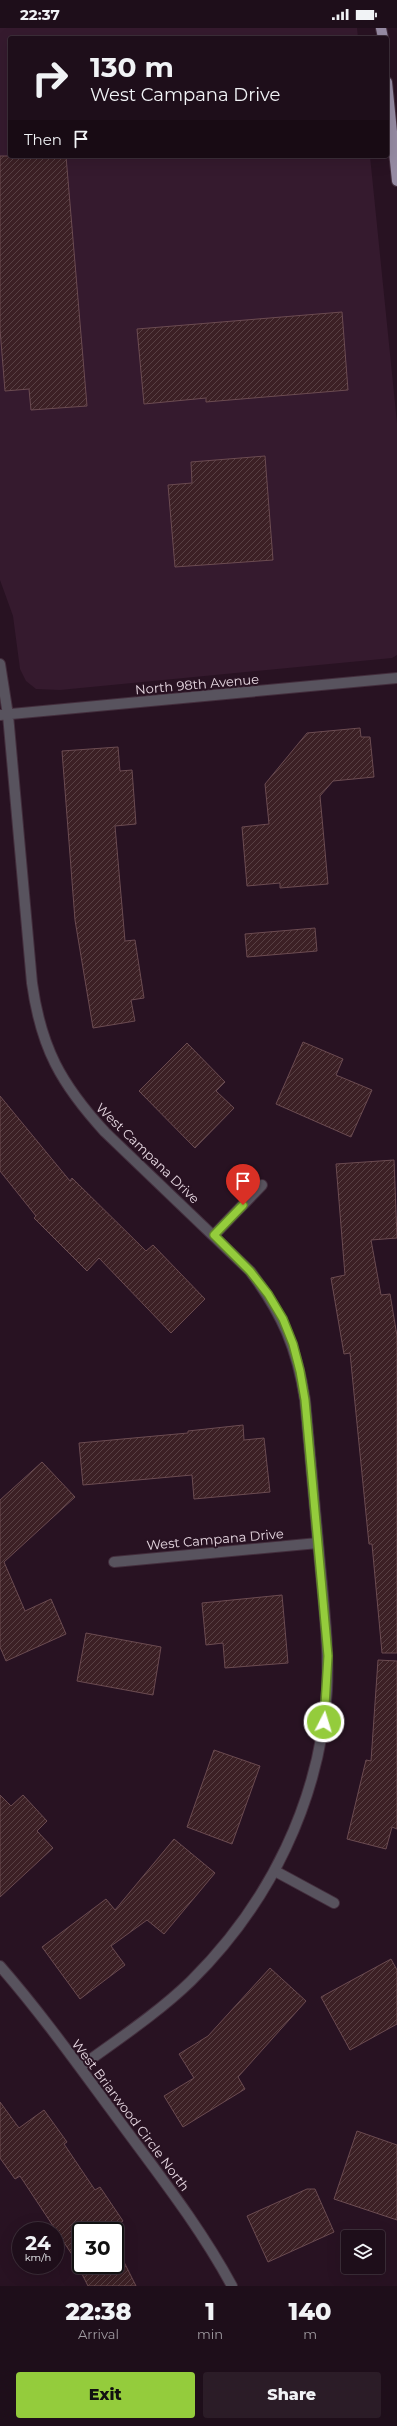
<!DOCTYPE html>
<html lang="en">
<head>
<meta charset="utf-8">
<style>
  :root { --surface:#1e0e1a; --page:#2b1c27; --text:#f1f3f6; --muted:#a19ca2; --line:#3c2e39; --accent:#94cc3c }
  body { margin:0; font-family:Montserrat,sans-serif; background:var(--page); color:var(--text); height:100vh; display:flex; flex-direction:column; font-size:15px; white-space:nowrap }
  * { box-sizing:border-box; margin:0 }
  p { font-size:13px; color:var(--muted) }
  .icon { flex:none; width:22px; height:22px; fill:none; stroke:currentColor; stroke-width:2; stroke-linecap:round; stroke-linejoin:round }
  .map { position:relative; height:2258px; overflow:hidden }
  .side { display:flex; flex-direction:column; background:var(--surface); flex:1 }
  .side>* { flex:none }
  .banner { position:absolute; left:8px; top:8px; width:381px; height:122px; border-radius:4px; box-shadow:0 4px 16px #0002,0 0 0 1px var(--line); background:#1e0e1a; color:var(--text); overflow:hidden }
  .fabs { position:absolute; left:341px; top:2202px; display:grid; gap:8px }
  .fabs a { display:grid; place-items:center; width:44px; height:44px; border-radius:4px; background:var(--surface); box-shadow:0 4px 16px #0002,0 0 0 1px var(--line); font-size:20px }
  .speed { position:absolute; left:12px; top:2194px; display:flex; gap:8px; font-size:20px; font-weight:700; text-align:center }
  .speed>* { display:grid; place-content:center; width:52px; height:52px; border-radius:50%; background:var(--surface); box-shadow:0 4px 16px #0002,0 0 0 1px var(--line); line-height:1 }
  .speed small { font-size:10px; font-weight:400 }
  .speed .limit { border:2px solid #111; border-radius:6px; background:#fff; color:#111 }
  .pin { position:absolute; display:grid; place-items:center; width:34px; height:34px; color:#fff; margin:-41px -17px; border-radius:50% 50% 50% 0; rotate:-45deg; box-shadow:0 0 4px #0007 }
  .pin .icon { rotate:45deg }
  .me { position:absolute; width:44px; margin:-22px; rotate:5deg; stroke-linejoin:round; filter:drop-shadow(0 0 3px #0008) }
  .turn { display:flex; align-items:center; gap:14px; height:84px; padding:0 16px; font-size:18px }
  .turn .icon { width:52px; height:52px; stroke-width:2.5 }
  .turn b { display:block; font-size:28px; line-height:34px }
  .then { display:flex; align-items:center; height:38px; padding:0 16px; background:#0003; gap:8px; font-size:15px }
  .eta { display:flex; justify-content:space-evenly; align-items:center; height:68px; text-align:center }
  .eta b { font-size:24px; font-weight:800; line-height:28px }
  .button { display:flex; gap:8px; margin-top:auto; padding:8px 16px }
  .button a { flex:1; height:46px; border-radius:4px; background:var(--accent); color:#111; font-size:16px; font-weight:800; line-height:46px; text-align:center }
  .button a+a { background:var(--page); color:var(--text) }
  .status { display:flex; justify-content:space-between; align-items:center; height:28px; padding:0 20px; background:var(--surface); direction:ltr }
  .status svg { height:11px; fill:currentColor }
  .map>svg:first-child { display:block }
</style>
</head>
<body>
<div class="status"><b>22:37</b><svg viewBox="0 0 49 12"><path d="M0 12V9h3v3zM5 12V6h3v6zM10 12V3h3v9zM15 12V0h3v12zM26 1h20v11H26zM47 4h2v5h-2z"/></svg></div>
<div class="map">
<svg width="397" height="2258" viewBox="0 0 397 2258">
  <defs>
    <pattern id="building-hatch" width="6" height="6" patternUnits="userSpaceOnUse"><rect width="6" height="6" fill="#3c2025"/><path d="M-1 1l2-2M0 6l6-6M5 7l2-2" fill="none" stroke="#584044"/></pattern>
  </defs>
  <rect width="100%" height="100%" fill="#281222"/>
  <path fill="#351a2e" d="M 0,0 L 357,0 L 358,10 L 10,10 L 10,128 L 370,128 L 397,395 L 397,627 L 392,630 L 60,662 L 36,661 L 26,653 L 20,641 L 13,588 L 0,552 Z"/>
  <path fill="url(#building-hatch)" stroke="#6b4b51" d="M 0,128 L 66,128 L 87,378 L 31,382 L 29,361 L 5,363 L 0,301 Z
    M 342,284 L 348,362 L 206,374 L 206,370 L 144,376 L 137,301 Z
    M 265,428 L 273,532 L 175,539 L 168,457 L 192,455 L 191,434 Z
    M 360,700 L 361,709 L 370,709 L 374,749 L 333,753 L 320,768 L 328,856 L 280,860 L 280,855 L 247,858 L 242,799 L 269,796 L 265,756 L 307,705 Z
    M 118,719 L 120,743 L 132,742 L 136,796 L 115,798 L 125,913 L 135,912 L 144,970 L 131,972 L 135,993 L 93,1000 L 75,892 L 62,723 Z
    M 315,900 L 317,923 L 247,929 L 245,906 Z
    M 303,1014 L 343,1031 L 336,1047 L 372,1062 L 351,1109 L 276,1076 Z
    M 187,1015 L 225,1054 L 216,1063 L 234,1080 L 195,1120 L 139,1063 Z
    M 0,1068 L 70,1153 L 72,1150 L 146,1223 L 153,1217 L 205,1271 L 171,1305 L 99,1230 L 87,1243 L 34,1190 L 36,1188 L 0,1143 Z
    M 394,1132 L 397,1210 L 371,1212 L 381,1267 L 390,1266 L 397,1308 L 397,1625 L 382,1625 L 372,1516 L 369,1516 L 350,1325 L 344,1326 L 331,1250 L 345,1247 L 336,1136 Z
    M 243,1397 L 244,1412 L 264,1410 L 270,1464 L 194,1471 L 192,1447 L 83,1457 L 79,1415 L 188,1405 L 188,1403 Z
    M 42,1434 L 75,1469 L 4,1534 L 25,1583 L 51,1571 L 66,1606 L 6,1633 L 0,1619 L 0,1472 Z
    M 282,1567 L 288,1635 L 225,1640 L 223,1615 L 206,1617 L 202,1575 Z
    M 86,1605 L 161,1619 L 153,1667 L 77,1653 Z
    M 378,1632 L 397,1633 L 397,1801 L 392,1799 L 386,1821 L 347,1811 L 366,1732 L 371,1733 Z
    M 214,1722 L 260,1738 L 232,1816 L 187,1799 Z
    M 0,1767 L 11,1778 L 23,1767 L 47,1793 L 37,1803 L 53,1820 L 0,1869 Z
    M 174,1811 L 215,1845 L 164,1906 L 147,1892 L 111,1918 L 125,1937 L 80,1971 L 42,1919 L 106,1871 L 115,1882 Z
    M 391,1931 L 397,1942 L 397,1996 L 350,2022 L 321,1969 Z
    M 270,1940 L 306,1973 L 238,2049 L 245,2061 L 183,2099 L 164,2068 L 194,2050 L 179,2026 L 208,2008 Z
    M 0,2074 L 19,2100 L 44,2082 L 67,2114 L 64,2116 L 95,2162 L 100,2159 L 123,2193 L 108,2203 L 81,2203 L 81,2237 L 115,2237 L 115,2216 L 136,2258 L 88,2258 L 73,2228 L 20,2148 L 15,2151 L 0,2130 Z
    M 357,2103 L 397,2117 L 397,2192 L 334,2171 Z
    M 307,2161 L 315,2161 L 334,2204 L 268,2234 L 247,2188 Z"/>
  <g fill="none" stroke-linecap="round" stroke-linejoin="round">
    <defs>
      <path id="minor" d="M 0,636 L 8,687 L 32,955 C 41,1020 61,1056 105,1104 L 250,1243 C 282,1285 297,1320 305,1372 C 310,1427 315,1481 320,1536 C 324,1578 329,1620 327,1662 C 320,1772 270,1875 191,1953 C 158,1985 117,2012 80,2039
        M 0,687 L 397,650
        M 214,1207 L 262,1157
        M 114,1534 L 318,1515
        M 275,1843 L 334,1875
        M 0,1938 C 41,1985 78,2037 115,2087 C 156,2143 199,2197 232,2258"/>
      <path id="primary" d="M 381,0 L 383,10
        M 387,54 L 397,153"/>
    </defs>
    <use href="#minor" stroke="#432e3d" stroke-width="12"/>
    <use href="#primary" stroke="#432e3d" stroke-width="12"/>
    <use href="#minor" stroke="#58535e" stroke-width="10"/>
    <use href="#primary" stroke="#968ba3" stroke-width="10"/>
  </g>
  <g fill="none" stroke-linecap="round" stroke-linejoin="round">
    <defs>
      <path id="route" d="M 243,1177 L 214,1207 L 250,1243 L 268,1266 L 283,1291 L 293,1316 L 300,1343 L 305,1372 L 325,1595 L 328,1628 L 324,1694"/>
    </defs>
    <use href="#route" stroke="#608527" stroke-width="10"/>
    <use href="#route" stroke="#94cc3c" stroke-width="7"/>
  </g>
  <g text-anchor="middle" stroke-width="4" stroke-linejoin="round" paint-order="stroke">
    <g font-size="13" fill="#e6d7e1" stroke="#281222">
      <text transform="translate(197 656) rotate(-5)" y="5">North 98th Avenue</text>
      <text transform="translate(148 1125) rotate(44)" y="5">West Campana Drive</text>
      <text transform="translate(215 1511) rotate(-5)" y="5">West Campana Drive</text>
      <text transform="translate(131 2087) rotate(53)" y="5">West Briarwood Circle North</text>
    </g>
  </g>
</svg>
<div class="fabs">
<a><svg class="icon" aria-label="layers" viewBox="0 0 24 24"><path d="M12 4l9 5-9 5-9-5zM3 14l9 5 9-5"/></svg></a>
</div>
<div class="speed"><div>24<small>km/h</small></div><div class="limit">30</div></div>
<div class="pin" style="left:243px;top:1177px;background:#d93025"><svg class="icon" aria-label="arrive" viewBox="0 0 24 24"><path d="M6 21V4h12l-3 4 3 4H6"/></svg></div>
<svg class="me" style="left:324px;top:1694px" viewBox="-20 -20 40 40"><circle r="17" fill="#94cc3c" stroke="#fff" stroke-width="3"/><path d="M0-11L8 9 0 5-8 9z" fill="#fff"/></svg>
<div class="banner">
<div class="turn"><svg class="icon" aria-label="right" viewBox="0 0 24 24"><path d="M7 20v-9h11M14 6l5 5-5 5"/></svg><div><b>130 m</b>West Campana Drive</div></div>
<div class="then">Then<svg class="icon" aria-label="arrive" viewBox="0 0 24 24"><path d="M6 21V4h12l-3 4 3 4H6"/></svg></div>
</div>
</div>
<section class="side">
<div class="eta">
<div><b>22:38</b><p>Arrival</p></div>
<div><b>1</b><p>min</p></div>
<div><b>140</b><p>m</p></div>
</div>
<div class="button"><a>Exit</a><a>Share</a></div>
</section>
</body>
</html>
